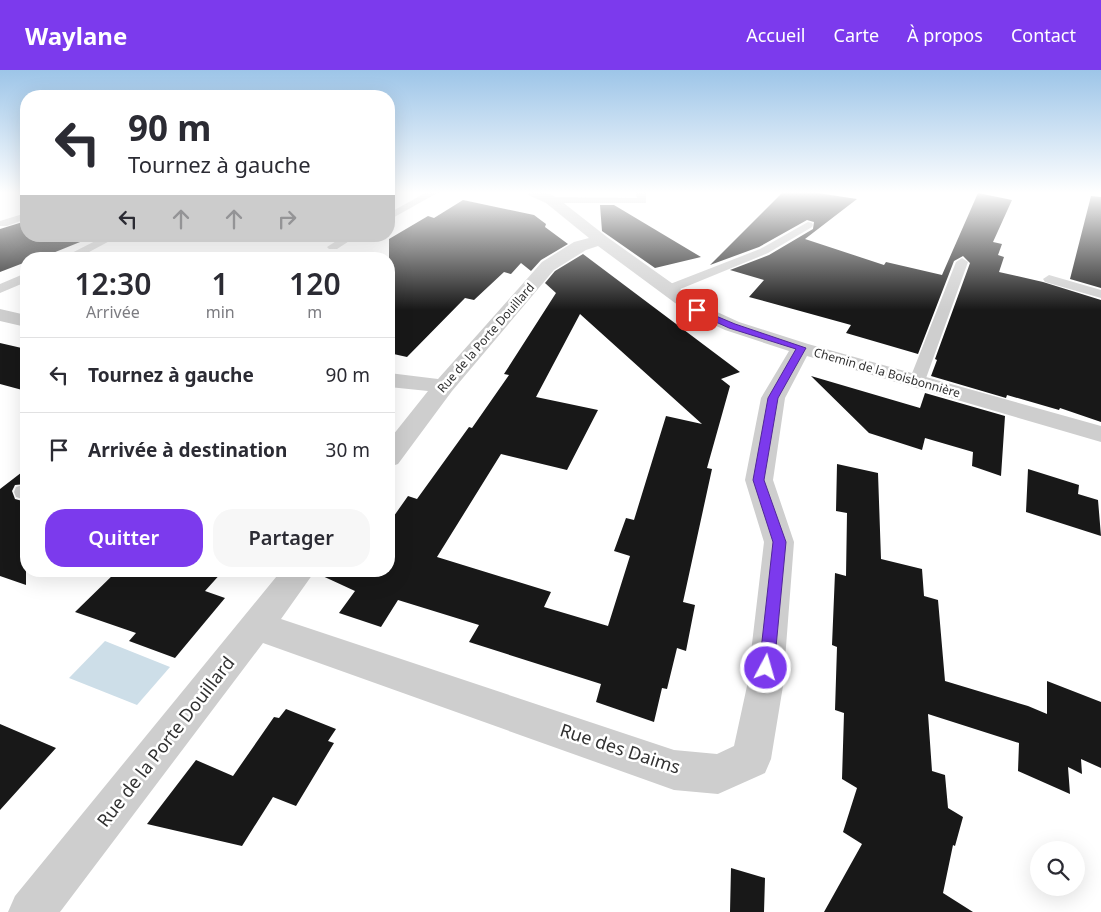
<!DOCTYPE html>
<html lang="fr">
<head>
<meta charset="utf-8">
<style>
  :root { --surface:#fff; --page:#f7f7f7; --text:#2b2b33; --muted:#7c7c81; --line:#e1e1e2; --accent:#7c3aed }
  body { margin:0; font-family:"Noto Sans",sans-serif; background:var(--page); color:var(--text); height:100vh; display:flex; flex-direction:column; font-size:19px; white-space:nowrap }
  * { box-sizing:border-box; margin:0 }
  p { font-size:16px; color:var(--muted) }
  .icon { flex:none; width:28px; height:28px; fill:none; stroke:currentColor; stroke-width:2; stroke-linecap:round; stroke-linejoin:round }
  .map { position:relative; flex:1; overflow:hidden }
  .drawer { position:absolute; left:20px; top:182px; width:375px; height:325px; display:flex; flex-direction:column; background:var(--surface); border-radius:20px; box-shadow:0 5px 20px #0002 }
  .drawer>* { flex:none }
  .hud { position:absolute; left:20px; top:20px; width:375px; height:152px; border-radius:20px; box-shadow:0 5px 20px #0002; background:#fff; color:var(--text); overflow:hidden }
  .buttons { position:absolute; left:1030px; top:771px; display:grid; gap:10px }
  .buttons a { display:grid; place-items:center; width:55px; height:55px; border-radius:50%; background:var(--surface); box-shadow:0 5px 20px #0002; font-size:25px }
  .pin { position:absolute; display:grid; place-items:center; width:42px; height:42px; color:#fff; margin:-21px; border-radius:10px; box-shadow:0 2px 8px #0006 }
  .me { position:absolute; width:55px; margin:-28px; rotate:6deg; stroke-linejoin:round; filter:drop-shadow(0 0 4px #0008) }
  .turn { display:flex; align-items:center; gap:18px; height:105px; padding:0 25px; font-size:22px }
  .turn .icon { width:65px; height:65px; stroke-width:2.5 }
  .turn b { display:block; font-size:35px; line-height:42px }
  .lanes { display:flex; align-items:center; height:48px; padding:0 25px; background:#0003; justify-content:center; gap:25px; direction:ltr }
  .lanes .off { opacity:.35 }
  .eta { display:flex; justify-content:space-evenly; align-items:center; height:85px; text-align:center }
  .eta b { font-size:30px; font-weight:600; line-height:35px }
  .primary-button { display:flex; gap:10px; margin-top:auto; padding:10px 25px }
  .primary-button a { flex:1; height:58px; border-radius:20px; background:var(--accent); color:#fff; font-size:20px; font-weight:600; line-height:58px; text-align:center }
  .primary-button a+a { background:var(--page); color:var(--text) }
  ul { padding:0; list-style:none }
  li { display:flex; align-items:center; gap:15px; height:75px; padding:0 25px; border-top:1px solid var(--line) }
  li div { flex:1 }
  li b { display:block; font-size:19px }
  li em { font-style:normal }
  header { display:flex; align-items:center; gap:30px; box-sizing:border-box; height:70px; padding:0 25px; background:var(--accent); color:#fff }
  header strong { font-size:24px }
  nav { display:flex; gap:28px; margin-inline-start:auto; font-size:18px }
  .map>svg:first-child { display:block }
</style>
</head>
<body>
<header>
<strong>Waylane</strong>
<nav><a>Accueil</a><a>Carte</a><a>À propos</a><a>Contact</a></nav>
</header>
<div class="map">
<svg width="1101" height="842" viewBox="0 0 1101 842">
  <rect width="100%" height="100%" fill="#fff"/>
  <path fill="#cddee8" d="M 105,571 L 170,597 L 137,635 L 69,608 Z"/>
  <path fill="#181818" fill-rule="evenodd" d="M 783,122 L 811,122 L 857,129 L 805,169 L 884,195 L 886,192 L 942,205 L 978,123 L 1012,130 L 993,172 L 1002,174 L 998,185 L 1004,187 L 999,202 L 1043,212 L 1101,230 L 1101,352 L 1060,338 L 1059,340 L 1007,325 L 1006,328 L 931,306 L 937,290 L 935,289 L 970,193 L 963,186 L 954,191 L 918,284 L 846,263 L 851,255 L 749,227 L 764,210 L 730,200 L 769,185 L 813,159 L 814,152 L 807,150 L 759,177 L 710,195 Z
    M 1091,126 L 1101,127 L 1101,218 L 1070,209 Z
    M 463,130 L 534,145 L 546,154 L 545,157 L 568,174 L 541,190 L 531,201 L 521,193 L 511,204 L 504,202 L 474,230 L 465,228 L 407,287 L 389,283 L 389,169 L 428,146 L 434,148 Z
    M 600,135 L 614,135 L 701,187 L 655,198 L 602,161 Z
    M 26,151 L 26,166 L 73,166 L 85,170 L 38,189 L 26,189 L 26,192 L 0,202 L 0,159 Z
    M 583,184 L 740,302 L 721,309 L 730,316 L 707,398 L 712,399 L 683,532 L 695,535 L 686,581 L 677,578 L 667,619 L 662,618 L 654,652 L 596,632 L 601,614 L 469,572 L 479,555 L 398,530 L 381,557 L 339,543 L 355,521 L 316,503 L 317,501 L 389,501 L 389,453 L 408,426 L 417,429 L 469,357 L 472,358 L 509,305 L 504,304 L 556,223 L 545,213 L 555,201 ZM 580,244 L 702,354 L 666,346 L 634,450 L 626,448 L 614,481 L 630,486 L 608,556 L 544,537 L 551,522 L 437,487 L 501,384 L 567,400 L 598,340 L 536,327 Z
    M 0,273 L 26,279 L 26,321 L 0,314 Z
    M 811,306 L 920,338 L 925,323 L 1005,346 L 1001,406 L 972,396 L 973,382 L 925,368 L 922,380 L 869,363 Z
    M 837,394 L 878,403 L 881,489 L 922,499 L 924,526 L 938,530 L 945,611 L 1028,636 L 1047,644 L 1047,611 L 1101,632 L 1101,698 L 1081,689 L 1082,704 L 1068,697 L 1070,724 L 1018,701 L 1019,673 L 928,644 L 932,701 L 945,705 L 948,738 L 963,747 L 955,776 L 953,775 L 943,823 L 973,842 L 824,842 L 862,774 L 843,762 L 857,718 L 842,709 L 844,643 L 835,640 L 837,577 L 832,575 L 835,503 L 846,506 L 847,443 L 836,441 Z
    M 26,399 L 26,414 L 15,415 L 12,421 L 15,429 L 26,432 L 26,515 L 0,506 L 0,419 Z
    M 1028,399 L 1079,415 L 1078,424 L 1098,430 L 1101,466 L 1026,442 Z
    M 117,501 L 223,501 L 205,521 L 225,528 L 175,588 L 129,571 L 136,563 L 75,542 Z
    M 286,639 L 336,659 L 328,671 L 334,673 L 296,736 L 273,727 L 242,776 L 147,754 L 196,690 L 233,706 L 274,647 L 279,648 Z
    M 0,654 L 56,678 L 0,740 Z
    M 731,798 L 765,808 L 764,842 L 730,842 Z"/>
  <g fill="none" stroke-linecap="round" stroke-linejoin="round">
    <path fill="#cecece" fill-rule="evenodd" d="M 427,122 L 439,122 L 389,150 L 389,143 Z
      M 636,122 L 646,122 L 646,133 L 551,133 L 546,130 L 551,127 L 637,128 Z
      M 26,143 L 26,149 L 7,156 L 0,156 L 0,151 Z
      M 808,152 L 812,153 L 813,155 L 812,157 L 768,183 L 673,222 L 669,223 L 663,219 L 665,216 L 760,179 Z
      M 105,166 L 119,166 L 76,189 L 60,189 Z
      M 344,166 L 357,166 L 337,179 L 329,179 L 327,177 Z
      M 962,188 L 968,192 L 925,311 L 922,314 L 912,314 L 909,311 L 956,192 Z
      M 26,203 L 26,212 L 0,223 L 0,214 Z
      M 1049,205 L 1101,220 L 1101,228 L 1045,212 L 1043,209 Z
      M 23,415 L 26,416 L 26,430 L 16,427 L 14,422 L 16,417 Z"/>
    <path fill="#cecece" fill-rule="evenodd" d="M 526,122 L 545,122 L 556,127 L 607,167 L 704,236 L 739,252 L 808,274 L 1101,356 L 1101,372 L 807,286 L 785,328 L 773,410 L 794,472 L 783,616 L 771,689 L 765,703 L 718,724 L 674,720 L 263,573 L 60,842 L 8,842 L 15,826 L 281,501 L 315,501 L 281,549 L 674,680 L 717,684 L 734,676 L 747,616 L 764,472 L 745,410 L 761,328 L 789,281 L 725,260 L 690,244 L 598,176 L 586,180 L 554,200 L 452,321 L 398,394 L 389,397 L 389,370 L 428,321 L 389,317 L 389,303 L 438,309 L 542,192 L 574,172 L 589,168 L 546,133 L 528,125 Z
      M 0,239 L 26,245 L 26,257 L 0,251 Z"/>
  </g>
  <linearGradient id="sky" x2="0" y2="1"><stop stop-color="#9dc5e8"/><stop offset="0.51" stop-color="#fff"/><stop offset="1" stop-color="#fff" stop-opacity="0"/></linearGradient>
  <rect width="1101" height="240" fill="url(#sky)"/>
  <path fill="#7c3aed" stroke="#51269a" d="M 697,238 L 735,254 L 806,278 L 778,328 L 764,410 L 786,472 L 774,598 L 772,603 L 766,605 L 761,603 L 759,598 L 773,472 L 753,410 L 768,328 L 796,279 L 729,258 L 694,242 L 694,239 Z"/>
  <g text-anchor="middle" stroke-width="5" stroke-linejoin="round" paint-order="stroke">
    <g font-size="12" fill="#313131" stroke="#fff">
      <text transform="translate(486 268) rotate(-49)" y="4">Rue de la Porte Douillard</text>
      <text transform="translate(887 303) rotate(16)" y="4">Chemin de la Boisbonnière</text>
    </g>
    <g font-size="18" fill="#313131" stroke="#fff">
      <text transform="translate(166 672) rotate(-52)" y="6">Rue de la Porte Douillard</text>
      <text transform="translate(620 679) rotate(18)" y="6">Rue des Daims</text>
    </g>
  </g>
</svg>
<div class="buttons">
<a><svg class="icon" aria-label="search" viewBox="0 0 24 24"><circle cx="10" cy="10" r="6"/><path d="M15 15l6 6"/></svg></a>
</div>
<div class="pin" style="left:697px;top:240px;background:#d93025"><svg class="icon" aria-label="arrive" viewBox="0 0 24 24"><path d="M6 21V4h12l-3 4 3 4H6"/></svg></div>
<svg class="me" style="left:766px;top:598px" viewBox="-20 -20 40 40"><circle r="17" fill="#7c3aed" stroke="#fff" stroke-width="3"/><path d="M0-11L8 9 0 5-8 9z" fill="#fff"/></svg>
<div class="hud">
<div class="turn"><svg class="icon" aria-label="left" viewBox="0 0 24 24"><path d="M17 20v-9H6M10 6l-5 5 5 5"/></svg><div><b>90 m</b>Tournez à gauche</div></div>
<div class="lanes"><svg class="icon" aria-label="left" viewBox="0 0 24 24"><path d="M17 20v-9H6M10 6l-5 5 5 5"/></svg><svg class="icon off" aria-label="ahead" viewBox="0 0 24 24"><path d="M12 20V5M6 11l6-6 6 6"/></svg><svg class="icon off" aria-label="ahead" viewBox="0 0 24 24"><path d="M12 20V5M6 11l6-6 6 6"/></svg><svg class="icon off" aria-label="right" viewBox="0 0 24 24"><path d="M7 20v-9h11M14 6l5 5-5 5"/></svg></div>
</div>
<section class="drawer">
<div class="eta">
<div><b>12:30</b><p>Arrivée</p></div>
<div><b>1</b><p>min</p></div>
<div><b>120</b><p>m</p></div>
</div>
<ul>
<li><svg class="icon" aria-label="left" viewBox="0 0 24 24"><path d="M17 20v-9H6M10 6l-5 5 5 5"/></svg><div><b>Tournez à gauche</b></div><em>90 m</em></li>
<li><svg class="icon" aria-label="arrive" viewBox="0 0 24 24"><path d="M6 21V4h12l-3 4 3 4H6"/></svg><div><b>Arrivée à destination</b></div><em>30 m</em></li>
</ul>
<div class="primary-button"><a>Quitter</a><a>Partager</a></div>
</section>
</div>
</body>
</html>
